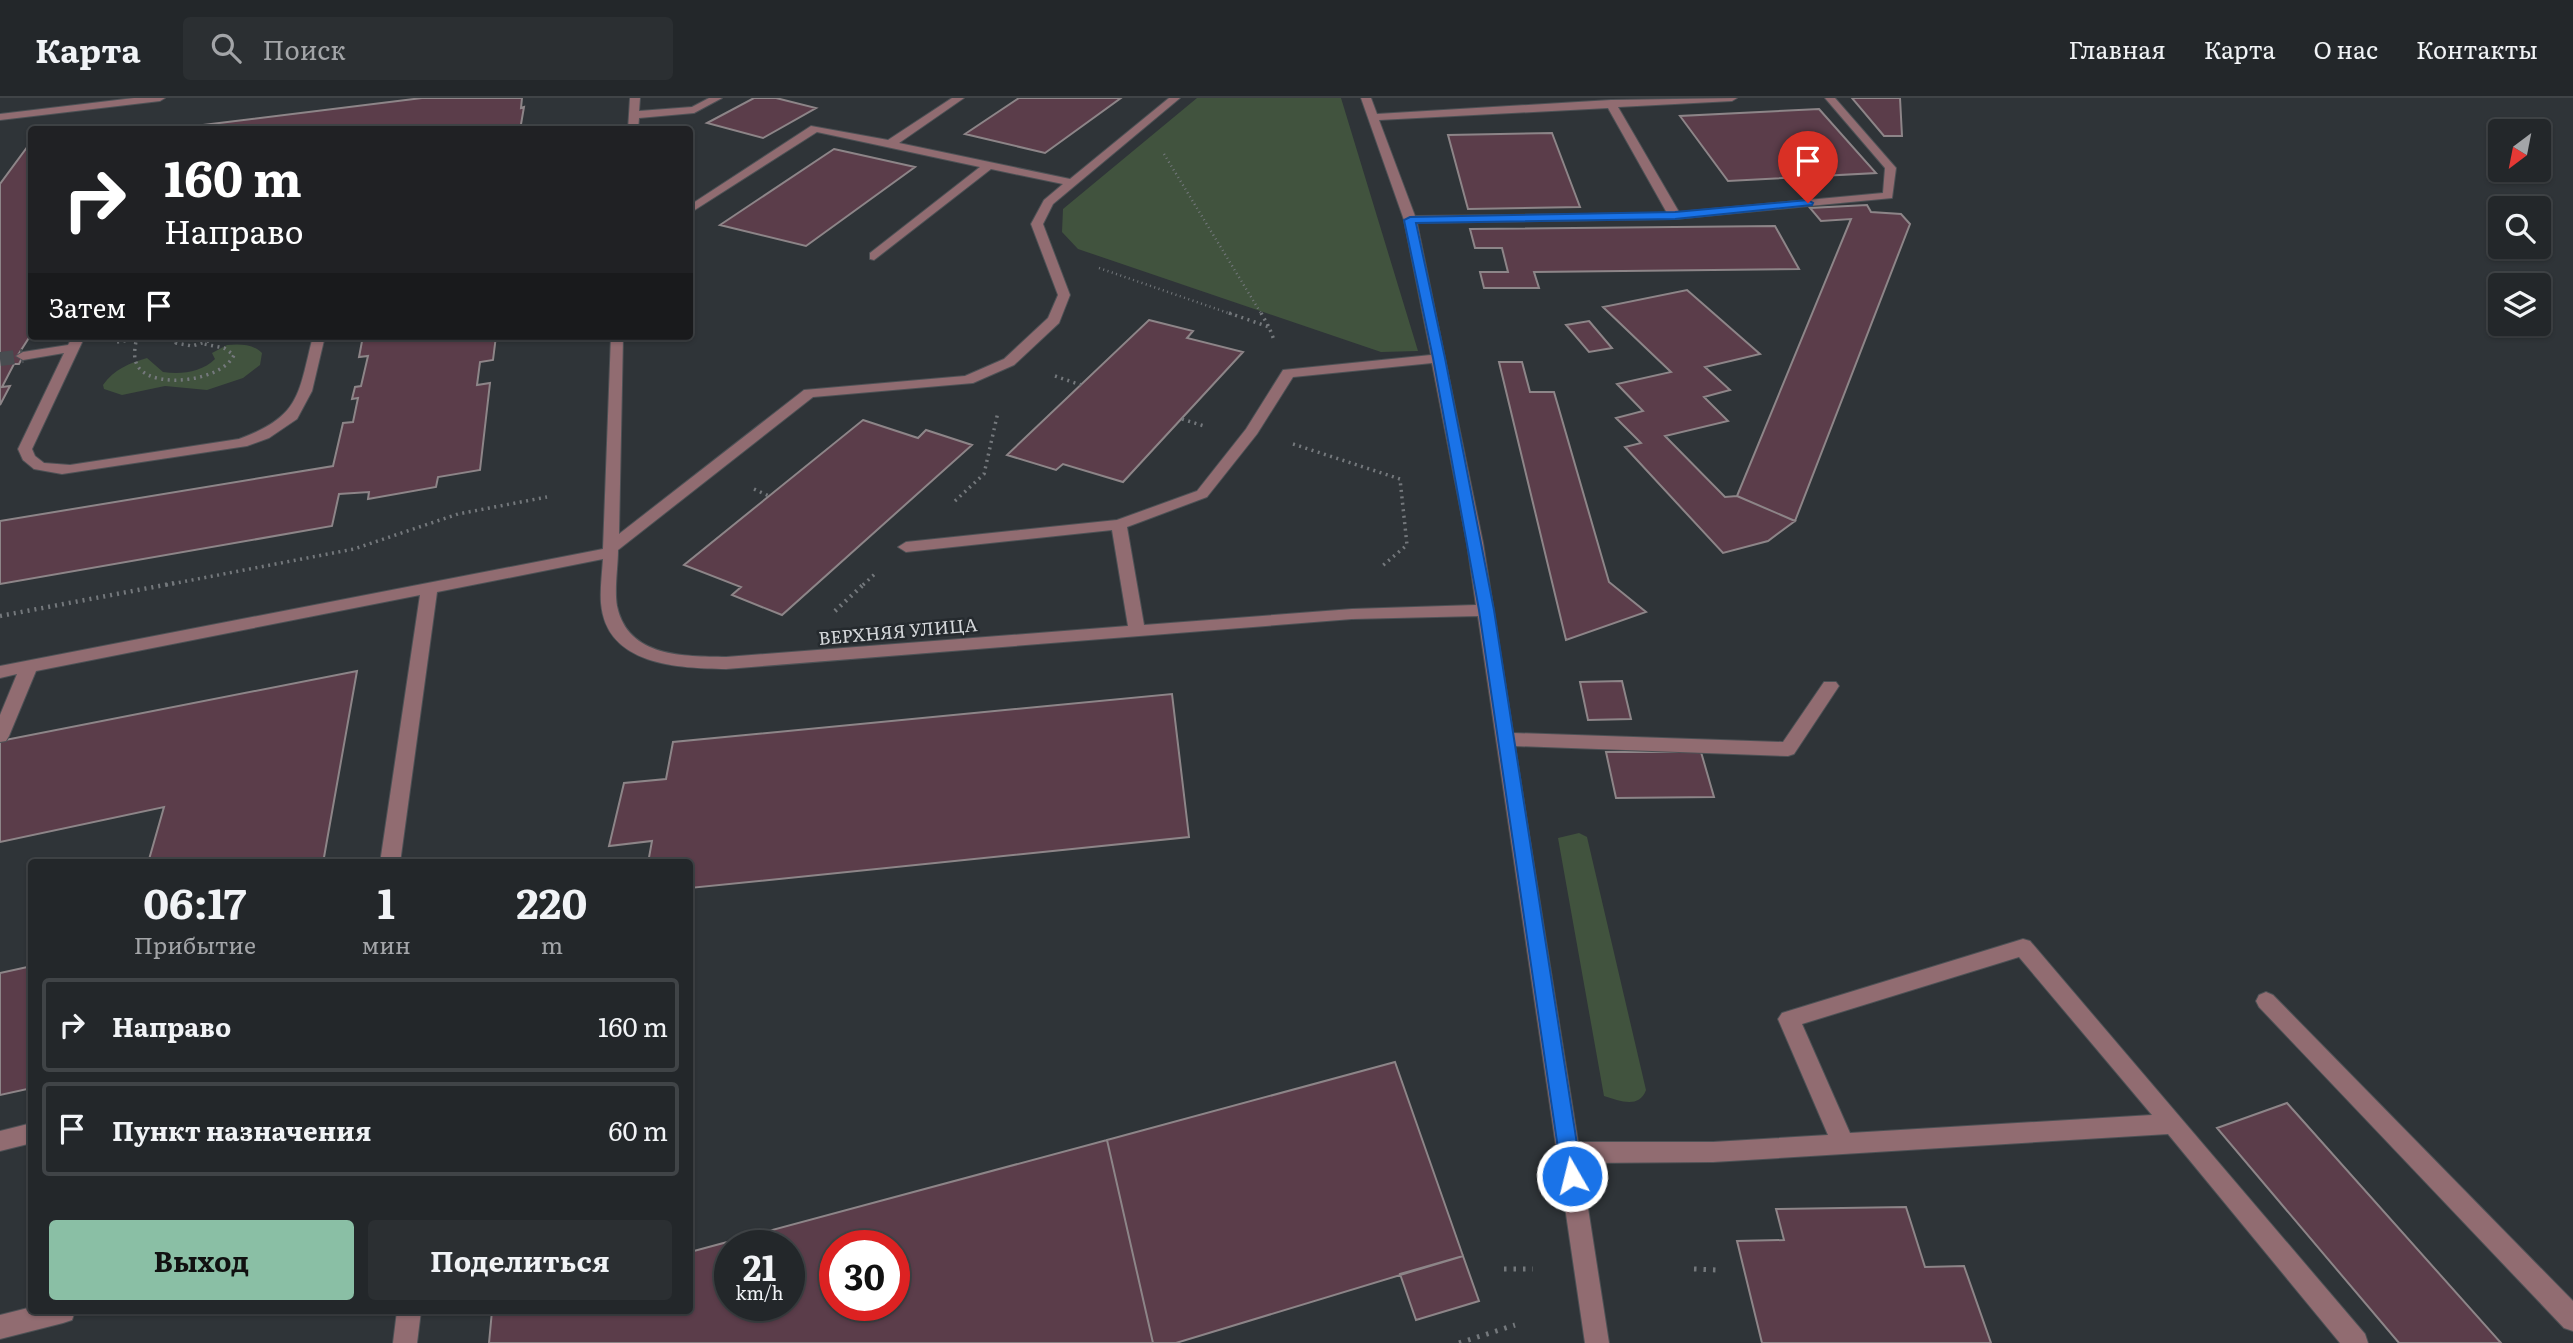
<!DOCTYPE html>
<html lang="ru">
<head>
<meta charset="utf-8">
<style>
  :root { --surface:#23272a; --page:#2b2f32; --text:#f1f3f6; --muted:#a3a5a8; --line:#404447; --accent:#8abfa5 }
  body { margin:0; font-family:Literata,serif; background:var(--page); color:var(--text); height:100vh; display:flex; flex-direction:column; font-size:26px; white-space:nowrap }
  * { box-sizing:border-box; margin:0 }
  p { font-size:23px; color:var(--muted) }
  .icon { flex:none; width:38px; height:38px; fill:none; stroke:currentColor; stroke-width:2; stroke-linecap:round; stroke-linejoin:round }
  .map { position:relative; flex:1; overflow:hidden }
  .details { position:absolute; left:28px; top:761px; width:665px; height:455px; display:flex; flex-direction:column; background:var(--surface); border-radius:7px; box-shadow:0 2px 5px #0004,0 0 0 2px var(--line) }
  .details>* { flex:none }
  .top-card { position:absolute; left:28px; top:28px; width:665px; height:214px; border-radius:7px; box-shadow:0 2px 5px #0004,0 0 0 2px var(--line); background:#202124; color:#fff; overflow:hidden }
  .needle { width:46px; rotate:212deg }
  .tools { position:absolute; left:2488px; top:21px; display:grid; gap:14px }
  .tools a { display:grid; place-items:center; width:63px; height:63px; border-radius:7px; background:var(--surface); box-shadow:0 2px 5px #0004,0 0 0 2px var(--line); font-size:35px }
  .speed { position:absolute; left:714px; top:1132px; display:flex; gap:14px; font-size:35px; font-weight:700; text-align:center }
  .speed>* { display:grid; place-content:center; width:91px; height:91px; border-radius:50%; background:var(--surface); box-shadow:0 2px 5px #0004,0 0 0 2px var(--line); line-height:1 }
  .speed small { font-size:18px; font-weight:400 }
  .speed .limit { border:10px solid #d22; background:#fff; color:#111 }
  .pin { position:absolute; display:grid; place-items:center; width:60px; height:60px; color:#fff; margin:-72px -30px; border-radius:50% 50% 50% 0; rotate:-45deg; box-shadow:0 0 7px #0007 }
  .pin .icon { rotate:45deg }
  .me { position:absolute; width:77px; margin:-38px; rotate:352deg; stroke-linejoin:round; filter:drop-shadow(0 0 5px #0008) }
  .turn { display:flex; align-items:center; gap:24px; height:147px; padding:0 21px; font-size:32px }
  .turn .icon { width:91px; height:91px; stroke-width:2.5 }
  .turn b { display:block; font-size:49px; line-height:60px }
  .then { display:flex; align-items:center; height:66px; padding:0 21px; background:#0003; gap:14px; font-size:26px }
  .eta { display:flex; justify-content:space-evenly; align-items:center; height:119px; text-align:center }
  .eta b { font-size:42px; font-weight:700; line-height:49px }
  .button { display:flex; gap:14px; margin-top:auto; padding:14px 21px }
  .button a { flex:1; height:80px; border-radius:7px; background:var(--accent); color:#111; font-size:28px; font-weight:700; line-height:80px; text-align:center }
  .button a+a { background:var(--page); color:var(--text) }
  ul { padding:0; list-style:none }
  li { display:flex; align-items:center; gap:21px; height:94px; margin:0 14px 10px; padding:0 7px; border:4px solid var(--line); border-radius:7px }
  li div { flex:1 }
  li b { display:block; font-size:26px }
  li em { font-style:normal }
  header { display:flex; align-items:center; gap:42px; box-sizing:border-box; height:98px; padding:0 35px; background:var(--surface); border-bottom:2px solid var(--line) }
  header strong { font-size:33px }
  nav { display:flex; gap:38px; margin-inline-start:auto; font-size:24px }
  .search { width:490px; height:63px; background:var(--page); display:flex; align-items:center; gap:18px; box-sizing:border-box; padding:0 24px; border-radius:7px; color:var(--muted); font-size:26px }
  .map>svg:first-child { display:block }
</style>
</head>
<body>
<header>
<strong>Карта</strong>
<div class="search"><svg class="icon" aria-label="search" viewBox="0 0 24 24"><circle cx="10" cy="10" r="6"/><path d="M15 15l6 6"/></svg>Поиск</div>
<nav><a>Главная</a><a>Карта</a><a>О нас</a><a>Контакты</a></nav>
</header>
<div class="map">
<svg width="2573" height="1245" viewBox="0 0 2573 1245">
  <rect width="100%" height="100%" fill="#2f3438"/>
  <path fill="#41533e" d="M 1197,0 L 1341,0 L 1418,253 L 1381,254 L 1078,151 L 1062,134 L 1063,111 Z
    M 227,247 C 240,246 253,246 262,255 L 260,267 L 243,280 L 207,292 L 165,288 L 122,297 L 104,291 L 103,287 C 114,271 130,265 147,260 L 163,274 C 181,277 202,274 215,261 L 212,255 Z
    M 1579,735 L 1587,739 L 1646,992 C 1639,1011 1620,1003 1604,998 L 1558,740 Z"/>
  <path fill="#5b3d4a" stroke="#8d8588" stroke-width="2" fill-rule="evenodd" d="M 522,0 L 521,10 L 524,9 L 520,32 L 162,32 L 422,0 Z
    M 754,0 L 776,0 L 816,10 L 763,40 L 707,25 Z
    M 1019,0 L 1121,0 L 1045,55 L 965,36 Z
    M 1852,0 L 1900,0 L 1902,38 L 1884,38 Z
    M 1819,11 L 1876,75 L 1728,83 L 1680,18 Z
    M 1552,35 L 1580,109 L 1468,111 L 1448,37 Z
    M 28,48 L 32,48 L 32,235 L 18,257 L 24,256 L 19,266 L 14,266 L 2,289 L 10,288 L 0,307 L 0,86 Z
    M 834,51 L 915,69 L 806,148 L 720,127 Z
    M 1867,107 L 1871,114 L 1901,116 L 1910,126 L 1795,423 L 1737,398 L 1851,121 L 1821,123 L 1810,110 Z
    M 1775,128 L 1799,171 L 1534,174 L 1539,190 L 1484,190 L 1480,174 L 1508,174 L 1502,150 L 1475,150 L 1470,131 Z
    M 1687,192 L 1760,256 L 1705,269 L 1730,292 L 1704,299 L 1728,323 L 1665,338 L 1725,399 L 1737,398 L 1795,423 L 1768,443 L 1723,455 L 1625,349 L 1641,345 L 1616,320 L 1643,313 L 1617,286 L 1671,274 L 1603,209 Z
    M 1149,222 L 1193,233 L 1187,240 L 1243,254 L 1123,384 L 1063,366 L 1056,372 L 1007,357 Z
    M 1589,223 L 1612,250 L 1589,254 L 1566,227 Z
    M 363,238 L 496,238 L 493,262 L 480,264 L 477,287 L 490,285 L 480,372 L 438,379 L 436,389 L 368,401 L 369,394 L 339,396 L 332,428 L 0,486 L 0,423 L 333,368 L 343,325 L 353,324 L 358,300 L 352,301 L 355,289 L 361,288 L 368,258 L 359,259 Z
    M 1499,264 L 1522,264 L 1530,294 L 1554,294 L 1609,484 L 1646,514 L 1566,542 Z
    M 863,322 L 918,340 L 926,332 L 972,347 L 782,517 L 732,497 L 741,489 L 684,467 Z
    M 357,573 L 323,765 L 148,765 L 164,709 L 0,744 L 0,643 Z
    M 1622,583 L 1631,621 L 1588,622 L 1580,584 Z
    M 1172,596 L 1189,739 L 690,790 L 690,765 L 648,765 L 652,743 L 609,748 L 624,685 L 666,681 L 673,644 Z
    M 1606,654 L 1701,654 L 1714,699 L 1616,700 Z
    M 32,868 L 32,990 L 0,997 L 0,875 Z
    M 1395,964 L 1463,1158 L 1176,1245 L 1153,1245 L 1107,1042 Z
    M 2287,1005 L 2501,1245 L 2399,1245 L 2217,1030 Z
    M 1107,1042 L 1153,1245 L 489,1245 L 492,1213 L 690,1213 L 690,1154 ZM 730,1148 L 789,1148 L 789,1208 L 730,1208 ZM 835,1148 L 894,1148 L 894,1208 L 835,1208 Z
    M 1906,1109 L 1925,1169 L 1964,1168 L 1991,1245 L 1762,1245 L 1737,1143 L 1784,1142 L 1776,1111 Z
    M 1463,1158 L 1479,1203 L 1416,1222 L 1400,1176 Z"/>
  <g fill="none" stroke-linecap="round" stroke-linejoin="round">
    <path stroke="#484c50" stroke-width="14" stroke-dasharray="14 7" stroke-linecap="butt" d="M 0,261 L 23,258"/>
    <defs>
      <path id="minor" d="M 134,0 L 165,0 L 160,3 L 0,22 L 0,16 Z
        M 630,0 L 640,0 L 639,13 L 692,9 L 709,0 L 722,0 L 694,15 L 639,20 L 638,32 L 628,32 Z
        M 952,0 L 964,0 L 899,45 L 1070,81 L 1169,0 L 1180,0 L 1053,106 L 1043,126 L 1070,197 L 1059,225 L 1014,267 L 973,285 L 813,299 L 618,452 C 618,469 614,491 617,508 C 628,560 684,558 726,559 L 1128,528 L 1112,432 L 906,454 L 898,449 L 906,444 L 1117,422 L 1197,393 L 1246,331 L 1283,272 L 1431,257 L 1404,122 L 1361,0 L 1371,0 L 1377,16 L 1611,2 L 1737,0 L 1732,3 L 1618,9 L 1679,114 L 1883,95 L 1885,70 L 1825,0 L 1835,0 L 1896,70 L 1892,100 L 1675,121 L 1417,125 L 1483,445 L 1513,635 L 1783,644 L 1824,584 L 1836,584 L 1839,588 L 1794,656 L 1788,658 L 1515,648 L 1578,1044 L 1713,1044 L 1828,1037 L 1778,921 L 1782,915 L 2023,841 L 2030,843 L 2365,1236 L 2368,1245 L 2340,1245 L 2168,1036 L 1713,1064 L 1581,1065 L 1609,1245 L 1585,1245 L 1478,518 L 1352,521 L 726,571 C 679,570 606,568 601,505 C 600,491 602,476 603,461 L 437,494 L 400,765 L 380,765 L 420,497 L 36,573 L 9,638 L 6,643 L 0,644 L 0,617 L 17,576 L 0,580 L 0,568 L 603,451 L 611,238 L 623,238 L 619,436 L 804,292 L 965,278 L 1004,261 L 1048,220 L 1058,197 L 1031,126 L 1044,102 L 1063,86 L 991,71 L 874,162 L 870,161 L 870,155 L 980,69 L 817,34 L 690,115 L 690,107 L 811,28 L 888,42 ZM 1608,10 L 1667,115 L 1415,118 L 1379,22 ZM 1432,265 L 1467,445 L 1476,507 L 1352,511 L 1144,527 L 1127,429 L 1207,399 L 1257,336 L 1293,279 ZM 2019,859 L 2152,1017 L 1850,1035 L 1802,926 Z
        M 73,238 L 85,238 L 32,351 L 35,358 L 44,365 L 70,367 L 239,341 C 301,318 298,297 313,238 L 325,238 L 312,293 L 297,321 L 269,340 L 247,348 L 62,376 L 34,371 L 23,362 L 18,351 L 64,255 L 23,262 L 16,258 L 23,254 L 68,247 Z
        M 2266,894 L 2273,897 L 2573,1203 L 2573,1233 L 2564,1230 L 2259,909 L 2256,903 L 2259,897 Z
        M 32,1025 L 32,1045 L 0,1053 L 0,1033 Z
        M 32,1209 L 32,1213 L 75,1213 L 72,1222 L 63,1225 L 0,1241 L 0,1217 Z
        M 397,1213 L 421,1213 L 417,1245 L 393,1245 Z"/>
    </defs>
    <use href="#minor" stroke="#4d5155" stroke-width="2"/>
    <path stroke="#74787c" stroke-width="2.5" stroke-dasharray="1 3.5" stroke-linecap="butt" d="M 1164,56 L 1262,217
      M 1099,170 L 1234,217"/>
    <path stroke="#74787c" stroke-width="3.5" stroke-dasharray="2 4.5" stroke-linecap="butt" d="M 1229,215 L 1269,229 L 1274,242
      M 1261,215 L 1269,229
      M 137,238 C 135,249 132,261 139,270 C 157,292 223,282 234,257 L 224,250 L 204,246
      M 174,238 L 176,245 L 192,248 L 225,238
      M 117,244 L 158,238
      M 1055,278 L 1081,287
      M 1182,321 L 1204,328
      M 1293,346 L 1400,381 L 1407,447 L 1381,469
      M 754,391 L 769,398
      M 955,403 L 984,376 L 998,314
      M 166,487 L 354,451 L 458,416 L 547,399
      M 863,487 L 877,474"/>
    <path stroke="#74787c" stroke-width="4.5" stroke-dasharray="2 5" stroke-linecap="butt" d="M 835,513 L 865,485
      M 0,518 L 175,485"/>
    <path stroke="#74787c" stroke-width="5" stroke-dasharray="2.5 7" stroke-linecap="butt" d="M 1504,1171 L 1533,1171
      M 1694,1171 L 1717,1172
      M 1459,1245 L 1515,1227"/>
    <use href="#minor" fill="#916c71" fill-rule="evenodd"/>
  </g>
  <path fill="#1a73e8" stroke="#114b97" stroke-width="2" d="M 1808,102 L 1813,105 L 1812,107 L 1675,121 L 1416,125 L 1445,260 L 1494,512 L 1582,1078 L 1579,1085 L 1572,1088 L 1565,1085 L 1562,1078 L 1479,512 L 1433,260 L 1404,122 L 1410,119 L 1675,114 Z"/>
  <g text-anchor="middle" stroke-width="5" stroke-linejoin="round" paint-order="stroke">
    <g font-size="18" fill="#d4d7da" stroke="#252a2e">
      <text transform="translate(898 534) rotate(-5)" y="6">ВЕРХНЯЯ УЛИЦА</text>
    </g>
  </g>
</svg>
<div class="tools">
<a><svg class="needle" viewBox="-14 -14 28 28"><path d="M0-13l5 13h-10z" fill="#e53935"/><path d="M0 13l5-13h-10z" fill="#a3a5a8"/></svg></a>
<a><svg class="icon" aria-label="search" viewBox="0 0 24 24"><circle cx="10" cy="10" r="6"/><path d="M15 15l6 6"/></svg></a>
<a><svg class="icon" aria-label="layers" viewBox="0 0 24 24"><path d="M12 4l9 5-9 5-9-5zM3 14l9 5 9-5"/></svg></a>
</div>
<div class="speed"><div>21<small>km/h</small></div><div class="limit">30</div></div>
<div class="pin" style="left:1808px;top:105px;background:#d93025"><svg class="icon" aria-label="arrive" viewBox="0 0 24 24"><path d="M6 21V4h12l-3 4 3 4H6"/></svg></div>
<svg class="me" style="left:1572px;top:1078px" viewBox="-20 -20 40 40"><circle r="17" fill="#1a73e8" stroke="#fff" stroke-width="3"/><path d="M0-11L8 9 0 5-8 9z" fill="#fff"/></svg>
<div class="top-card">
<div class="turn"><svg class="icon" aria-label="right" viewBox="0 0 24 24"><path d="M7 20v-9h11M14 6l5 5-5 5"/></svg><div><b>160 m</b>Направо</div></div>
<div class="then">Затем<svg class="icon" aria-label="arrive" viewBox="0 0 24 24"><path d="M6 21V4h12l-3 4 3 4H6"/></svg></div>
</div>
<section class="details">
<div class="eta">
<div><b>06:17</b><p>Прибытие</p></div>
<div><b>1</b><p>мин</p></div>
<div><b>220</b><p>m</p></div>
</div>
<ul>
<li><svg class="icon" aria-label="right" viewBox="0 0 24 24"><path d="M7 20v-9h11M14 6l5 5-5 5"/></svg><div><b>Направо</b></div><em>160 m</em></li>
<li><svg class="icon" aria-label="arrive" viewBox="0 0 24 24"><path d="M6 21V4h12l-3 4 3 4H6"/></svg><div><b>Пункт назначения</b></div><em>60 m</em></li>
</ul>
<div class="button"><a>Выход</a><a>Поделиться</a></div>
</section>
</div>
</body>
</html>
